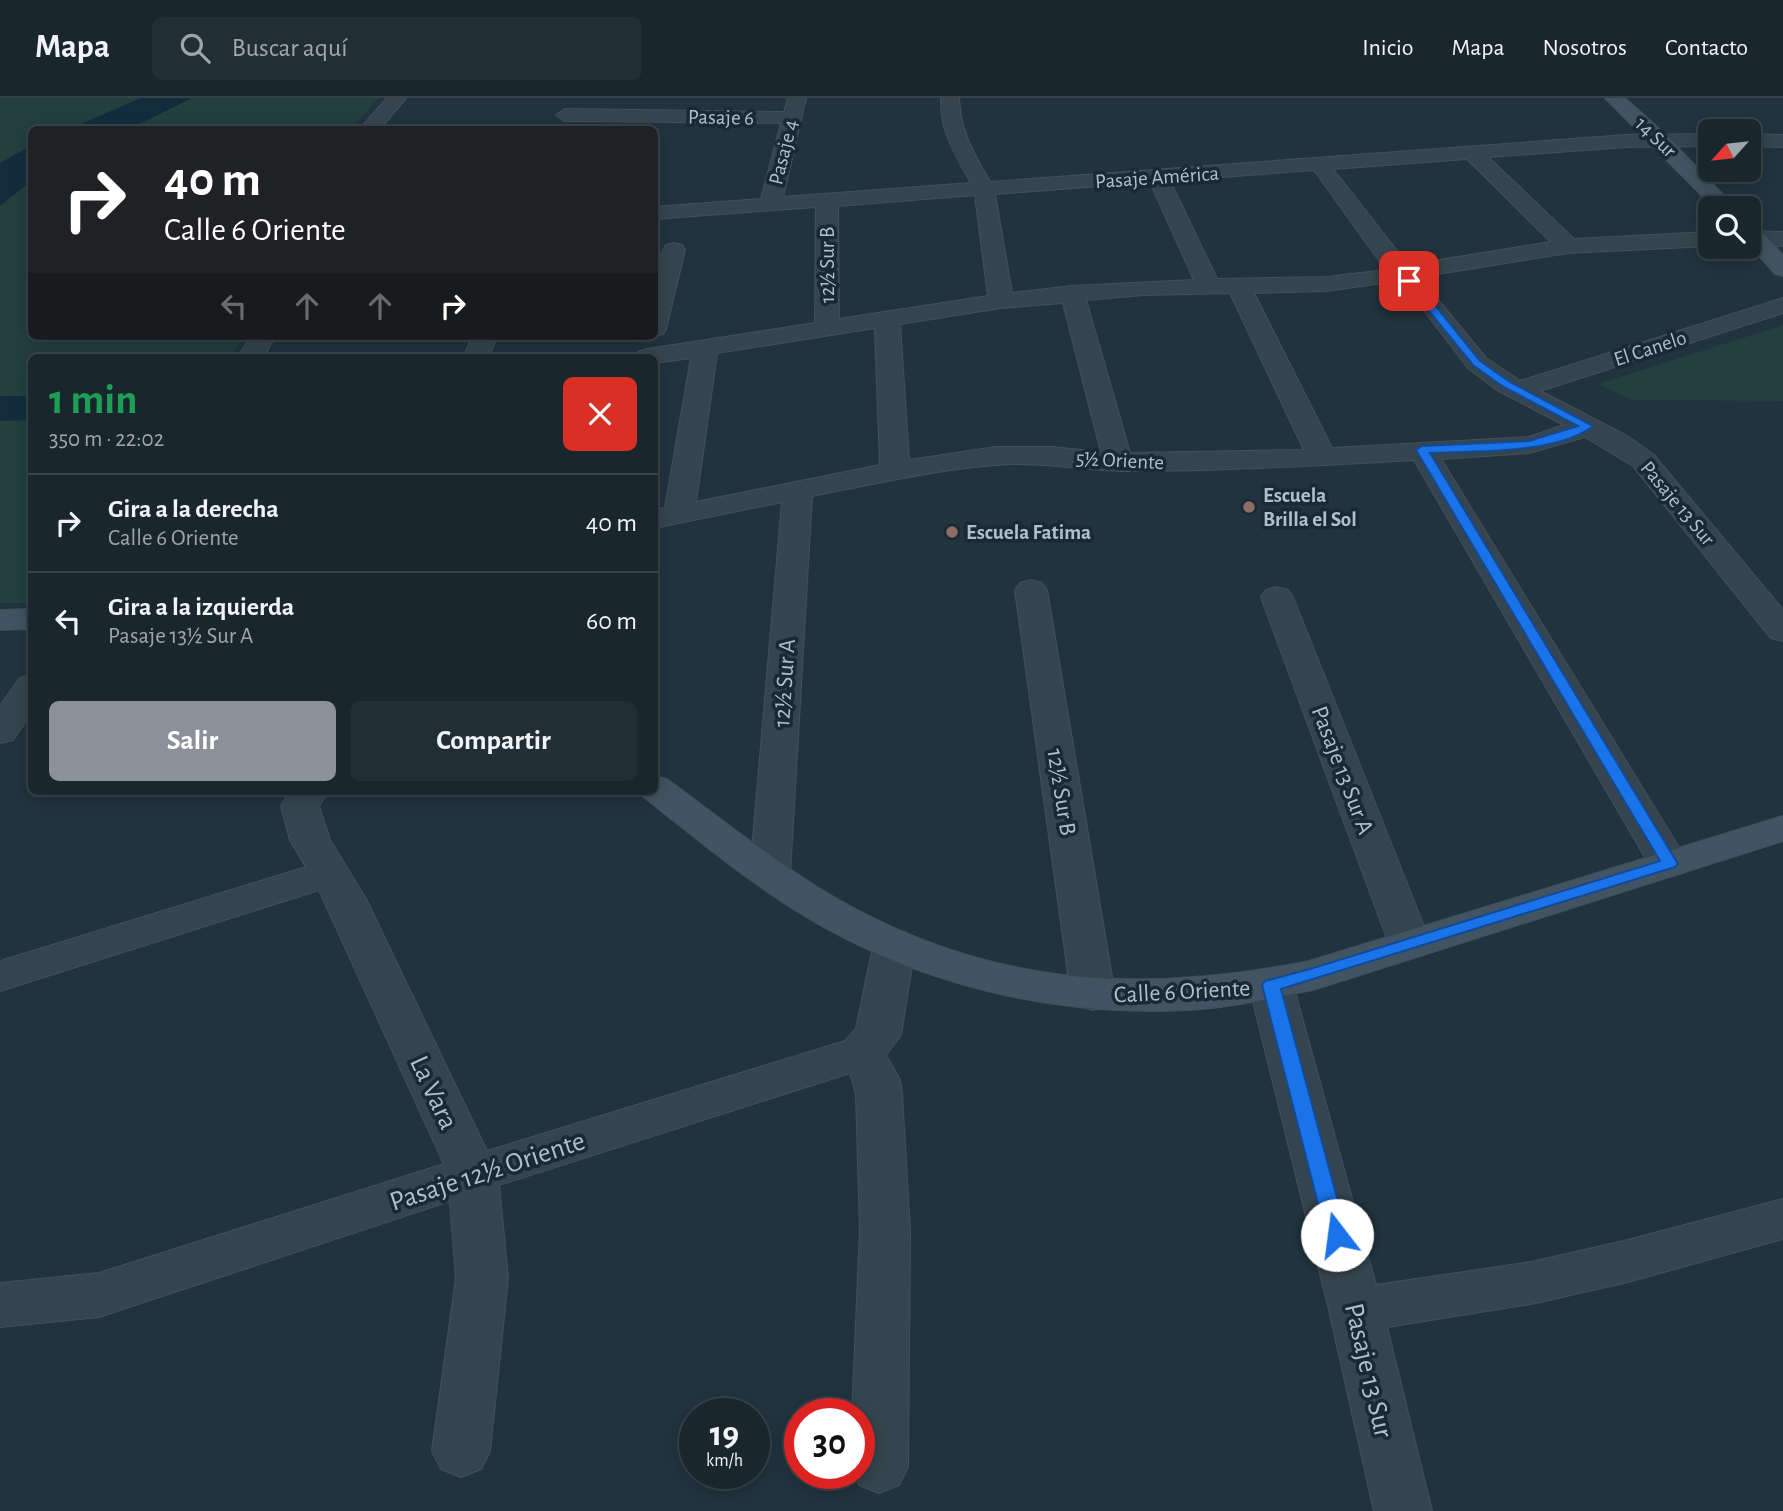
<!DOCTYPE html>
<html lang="es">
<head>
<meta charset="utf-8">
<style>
  :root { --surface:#19262e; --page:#222e36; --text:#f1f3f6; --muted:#9fa5aa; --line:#37434a; --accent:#8c9099 }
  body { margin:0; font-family:"Alegreya Sans",sans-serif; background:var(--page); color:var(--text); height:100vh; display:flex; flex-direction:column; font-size:26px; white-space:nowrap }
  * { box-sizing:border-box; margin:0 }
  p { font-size:23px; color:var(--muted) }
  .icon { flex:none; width:38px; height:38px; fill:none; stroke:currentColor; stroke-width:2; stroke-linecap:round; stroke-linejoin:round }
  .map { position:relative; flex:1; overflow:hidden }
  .details { position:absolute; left:28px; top:256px; width:630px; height:441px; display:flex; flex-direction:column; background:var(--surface); border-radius:10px; box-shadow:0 4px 18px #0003,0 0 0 2px var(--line) }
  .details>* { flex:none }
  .guide { position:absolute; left:28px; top:28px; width:630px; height:214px; border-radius:10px; box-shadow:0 4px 18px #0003,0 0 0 2px var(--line); background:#202124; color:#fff; overflow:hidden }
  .needle { width:46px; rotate:243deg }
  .tools { position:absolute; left:1698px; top:21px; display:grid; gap:14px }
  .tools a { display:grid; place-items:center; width:63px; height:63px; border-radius:10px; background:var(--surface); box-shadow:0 4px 18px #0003,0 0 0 2px var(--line); font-size:35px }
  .speed { position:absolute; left:679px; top:1300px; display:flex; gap:14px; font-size:35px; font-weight:700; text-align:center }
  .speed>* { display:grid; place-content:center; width:91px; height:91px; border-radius:50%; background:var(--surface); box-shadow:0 4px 18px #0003,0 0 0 2px var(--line); line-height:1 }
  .speed small { font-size:18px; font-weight:400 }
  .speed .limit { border:10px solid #d22; background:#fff; color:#111 }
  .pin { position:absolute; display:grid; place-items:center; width:60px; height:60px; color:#fff; margin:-30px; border-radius:14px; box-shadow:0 4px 10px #0006 }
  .me { position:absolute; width:77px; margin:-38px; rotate:345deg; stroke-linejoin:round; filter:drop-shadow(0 0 5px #0008) }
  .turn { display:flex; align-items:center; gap:24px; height:147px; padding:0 21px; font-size:32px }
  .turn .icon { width:91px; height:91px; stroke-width:2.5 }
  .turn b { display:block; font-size:49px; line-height:60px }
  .lanes { display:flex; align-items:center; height:66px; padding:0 21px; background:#0003; justify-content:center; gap:35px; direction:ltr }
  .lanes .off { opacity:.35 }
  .round { display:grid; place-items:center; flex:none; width:74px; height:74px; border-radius:10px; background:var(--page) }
  .summary { display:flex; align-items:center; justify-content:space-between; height:119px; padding:0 21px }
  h1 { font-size:42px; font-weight:600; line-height:52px; color:#1e9e55 }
  .button { display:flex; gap:14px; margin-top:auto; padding:14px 21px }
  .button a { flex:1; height:80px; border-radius:10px; background:var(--accent); color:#fff; font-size:28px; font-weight:600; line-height:80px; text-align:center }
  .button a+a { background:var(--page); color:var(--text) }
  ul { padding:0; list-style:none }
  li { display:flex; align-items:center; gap:21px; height:98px; padding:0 21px; border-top:2px solid var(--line) }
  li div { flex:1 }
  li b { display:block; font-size:26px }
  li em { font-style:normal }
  header { display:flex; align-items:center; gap:42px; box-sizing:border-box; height:98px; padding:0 35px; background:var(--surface); border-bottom:2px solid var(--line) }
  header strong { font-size:33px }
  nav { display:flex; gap:38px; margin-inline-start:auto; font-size:24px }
  .search { width:490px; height:63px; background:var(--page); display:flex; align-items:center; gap:18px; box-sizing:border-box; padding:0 24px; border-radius:10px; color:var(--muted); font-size:26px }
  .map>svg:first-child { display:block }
</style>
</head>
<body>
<header>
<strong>Mapa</strong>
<div class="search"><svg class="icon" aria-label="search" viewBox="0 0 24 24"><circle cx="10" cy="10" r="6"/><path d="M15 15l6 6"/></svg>Buscar aquí</div>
<nav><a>Inicio</a><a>Mapa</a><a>Nosotros</a><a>Contacto</a></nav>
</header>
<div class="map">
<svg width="1783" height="1413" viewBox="0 0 1783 1413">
  <rect width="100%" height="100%" fill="#21333e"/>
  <path fill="#233f3e" d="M 0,0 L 379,0 L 351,31 L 32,32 L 32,238 L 245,238 L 230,259 L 32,259 L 31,505 L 0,505 Z
    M 1783,227 L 1783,303 L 1631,302 L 1598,286 Z"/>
  <path fill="#132c3d" d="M 141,0 L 192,0 L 129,31 L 69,31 Z
    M 31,48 L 31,83 L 0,108 L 0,65 Z
    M 0,298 L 31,298 L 31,322 L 0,323 Z"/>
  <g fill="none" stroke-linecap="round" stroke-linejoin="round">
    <defs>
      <path id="street" d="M 387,0 L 406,0 L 379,32 L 359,32 Z
        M 788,0 L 806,0 L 783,99 L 971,85 C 955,56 940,34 941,0 L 959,0 C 960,33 974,56 990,84 L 1626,37 L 1710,36 L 1710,48 L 1626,49 L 1488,59 L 1574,141 L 1710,134 L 1710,148 L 1568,155 L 1419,179 L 1486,260 L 1520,283 L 1783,200 L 1783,215 L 1540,293 L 1627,338 L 1653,356 L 1783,512 L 1783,543 L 1771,540 L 1633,368 L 1585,339 L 1529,355 L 1441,361 L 1689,766 L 1683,775 L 1669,779 L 1655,775 L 1649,766 L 1414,362 C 1317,368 1220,373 1122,373 C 1080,372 1038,363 995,367 C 934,372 873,386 812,398 L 790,776 L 784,785 L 770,789 L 756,785 L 750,776 L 782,404 L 654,430 L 654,412 L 665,410 L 691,260 L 654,265 L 654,259 L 634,259 L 638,254 L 647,251 L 815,225 L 816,109 L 654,121 L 654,109 L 761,101 L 781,25 L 565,23 L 556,17 L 565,11 L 784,14 ZM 1467,61 L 1551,144 L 1408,167 L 1333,71 ZM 1314,72 L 1386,172 L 1326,179 L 1217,181 L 1170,83 ZM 1150,84 L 1194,182 L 1072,188 L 1012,195 L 995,96 ZM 975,97 L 988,198 L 839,221 L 838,108 ZM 1397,183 L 1419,206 L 1468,270 L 1497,292 L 1564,327 L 1529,339 L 1332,350 L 1254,195 L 1326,193 ZM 1230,195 L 1304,352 L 1130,355 L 1086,202 L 1144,197 ZM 1063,205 L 1101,354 L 1052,349 L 996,349 L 909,362 L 900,226 L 1001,210 ZM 875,230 L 880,367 L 696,404 L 717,255 Z
        M 1748,36 L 1783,37 L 1783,49 L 1748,48 Z
        M 1748,133 L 1783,134 L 1783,148 L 1748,147 Z
        M 674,145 L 682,147 L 685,152 L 666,231 L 663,236 L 654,238 C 659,215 648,174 666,147 Z
        M 251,238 L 275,238 L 264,259 L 238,259 Z
        M 473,238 L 497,238 L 489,259 L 463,259 Z
        M 1031,482 L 1042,485 L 1047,492 L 1115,897 L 1109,908 L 1093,912 L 1077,908 L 1071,897 L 1015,492 L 1020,485 Z
        M 1277,489 L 1288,492 L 1293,499 L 1431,846 L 1425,856 L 1410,860 L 1395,856 L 1389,846 L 1261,499 L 1266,492 Z
        M 32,577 L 32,614 L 13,642 L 0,645 L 0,608 L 20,580 Z
        M 290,693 L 328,693 L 319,708 L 330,742 L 366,801 L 487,1053 L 845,943 L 856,931 L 873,848 L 879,838 L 894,834 L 909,838 L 915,848 L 901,937 L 886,957 L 900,982 L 902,996 L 910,1133 L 908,1369 L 899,1387 L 879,1395 L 859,1387 L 853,1376 L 859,1376 L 859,1316 L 852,1316 L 860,1133 L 856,996 L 850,975 L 499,1087 L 508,1180 L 490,1353 L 481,1371 L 461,1379 L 441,1371 L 432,1353 L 456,1180 L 450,1103 L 99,1219 L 0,1229 L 0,1185 L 99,1175 L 444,1066 L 319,792 L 0,893 L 0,863 L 306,769 L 290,742 L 281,708 Z
        M 1271,872 L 1286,876 L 1293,887 L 1376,1187 L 1531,1164 L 1624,1143 L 1783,1101 L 1783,1141 L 1624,1185 L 1531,1206 L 1387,1229 L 1432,1413 L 1374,1413 L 1329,1212 L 1249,887 L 1256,876 Z"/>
      <path id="secondary" d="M 1605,0 L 1625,0 L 1666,37 L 1736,110 L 1714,110 Z
        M 1748,126 L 1756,128 L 1783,157 L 1783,178 L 1775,176 L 1748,146 Z
        M 32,511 L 32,531 L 0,532 L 0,512 Z
        M 654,678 L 667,681 C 720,720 771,761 827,795 C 982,887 1136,898 1309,863 L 1783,718 L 1783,743 L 1313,892 C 1272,900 1230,910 1188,912 C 1052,919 914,886 798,814 C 742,779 692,737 641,697 L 638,693 L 654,693 Z"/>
    </defs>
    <use href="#street" stroke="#41505a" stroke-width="2"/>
    <use href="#secondary" stroke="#41505a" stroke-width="2"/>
    <use href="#street" fill="#35444e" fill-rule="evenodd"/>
    <use href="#secondary" fill="#425462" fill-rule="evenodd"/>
  </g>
  <path fill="#1a73e8" stroke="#114b97" stroke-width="2" d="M 1406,180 L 1413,180 L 1480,263 L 1510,284 L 1593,328 C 1558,356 1474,353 1430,355 L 1678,766 L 1675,769 L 1281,891 L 1347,1137 L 1344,1143 L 1337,1146 L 1329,1143 L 1326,1137 L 1262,887 L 1265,883 L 1310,871 L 1660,763 L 1416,352 L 1422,348 L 1529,343 L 1578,328 L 1502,288 L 1473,267 L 1406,185 Z"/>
  <g fill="#8d6e63" stroke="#1a2933" stroke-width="2.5">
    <circle cx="1249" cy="409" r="7"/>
    <circle cx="952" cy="434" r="7"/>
  </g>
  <g text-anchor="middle" stroke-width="7" stroke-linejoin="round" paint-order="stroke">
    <g font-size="21" fill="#b0bfca" stroke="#1a2933">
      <text transform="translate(721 19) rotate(1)" y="7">Pasaje 6</text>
      <text transform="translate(1656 39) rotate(44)" y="7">14 Sur</text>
      <text transform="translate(783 54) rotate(-76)" y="7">Pasaje 4</text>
      <text transform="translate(1157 79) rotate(-4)" y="7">Pasaje América</text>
      <text transform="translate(827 167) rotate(-90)" y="7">12½ Sur B</text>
      <text transform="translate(1650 250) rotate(-18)" y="7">El Canelo</text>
      <text transform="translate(1120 362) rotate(3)" y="7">5½ Oriente</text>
      <text transform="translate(1678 405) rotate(50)" y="7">Pasaje 13 Sur</text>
    </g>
    <g font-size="21" font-weight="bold" fill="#b0bfca" stroke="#1a2933" text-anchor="start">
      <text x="1263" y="404">Escuela<tspan x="1263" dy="24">Brilla el Sol</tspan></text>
      <text x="966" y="441">Escuela Fatima</text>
    </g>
    <g font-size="24" fill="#b0bfca" stroke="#1a2933">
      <text transform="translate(784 585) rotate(-86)" y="8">12½ Sur A</text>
      <text transform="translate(1343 672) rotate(69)" y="8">Pasaje 13 Sur A</text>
      <text transform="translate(1062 694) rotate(81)" y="8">12½ Sur B</text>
      <text transform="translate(1182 893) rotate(-3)" y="8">Calle 6 Oriente</text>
    </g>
    <g font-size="28" fill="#b0bfca" stroke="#1a2933">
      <text transform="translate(435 994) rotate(65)" y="10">La Vara</text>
      <text transform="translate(487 1072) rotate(-18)" y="10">Pasaje 12½ Oriente</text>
      <text transform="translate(1370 1272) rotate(77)" y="10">Pasaje 13 Sur</text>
    </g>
  </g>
</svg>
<div class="tools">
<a><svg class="needle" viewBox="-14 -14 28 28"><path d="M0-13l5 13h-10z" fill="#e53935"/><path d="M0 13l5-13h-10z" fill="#9fa5aa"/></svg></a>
<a><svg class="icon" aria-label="search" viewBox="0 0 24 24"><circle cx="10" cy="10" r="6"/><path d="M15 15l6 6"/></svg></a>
</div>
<div class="speed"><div>19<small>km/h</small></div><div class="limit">30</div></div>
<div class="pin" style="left:1409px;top:183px;background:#d93025"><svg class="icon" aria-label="arrive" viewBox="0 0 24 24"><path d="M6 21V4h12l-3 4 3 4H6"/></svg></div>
<svg class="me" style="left:1337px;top:1137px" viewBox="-20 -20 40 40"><circle r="19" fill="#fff"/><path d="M0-13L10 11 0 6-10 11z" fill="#1a73e8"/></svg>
<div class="guide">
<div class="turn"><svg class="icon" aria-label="right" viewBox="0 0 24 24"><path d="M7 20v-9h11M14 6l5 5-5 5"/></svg><div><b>40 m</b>Calle 6 Oriente</div></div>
<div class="lanes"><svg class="icon off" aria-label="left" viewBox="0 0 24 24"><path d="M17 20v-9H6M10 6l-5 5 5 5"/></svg><svg class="icon off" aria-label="ahead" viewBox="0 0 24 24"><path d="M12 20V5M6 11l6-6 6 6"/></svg><svg class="icon off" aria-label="ahead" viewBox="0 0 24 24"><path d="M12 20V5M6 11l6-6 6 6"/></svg><svg class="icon" aria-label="right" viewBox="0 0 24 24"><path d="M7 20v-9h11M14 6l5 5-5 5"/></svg></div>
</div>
<section class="details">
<div class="summary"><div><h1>1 min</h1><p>350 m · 22:02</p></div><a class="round" style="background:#d93025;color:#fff"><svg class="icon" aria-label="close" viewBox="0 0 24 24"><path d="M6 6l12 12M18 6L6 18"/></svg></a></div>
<ul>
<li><svg class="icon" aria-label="right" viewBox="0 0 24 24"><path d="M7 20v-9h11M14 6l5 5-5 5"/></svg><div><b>Gira a la derecha</b><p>Calle 6 Oriente</p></div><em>40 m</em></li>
<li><svg class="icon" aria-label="left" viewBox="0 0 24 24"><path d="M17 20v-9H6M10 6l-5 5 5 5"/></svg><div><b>Gira a la izquierda</b><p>Pasaje 13½ Sur A</p></div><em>60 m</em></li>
</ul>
<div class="button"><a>Salir</a><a>Compartir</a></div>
</section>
</div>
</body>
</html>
